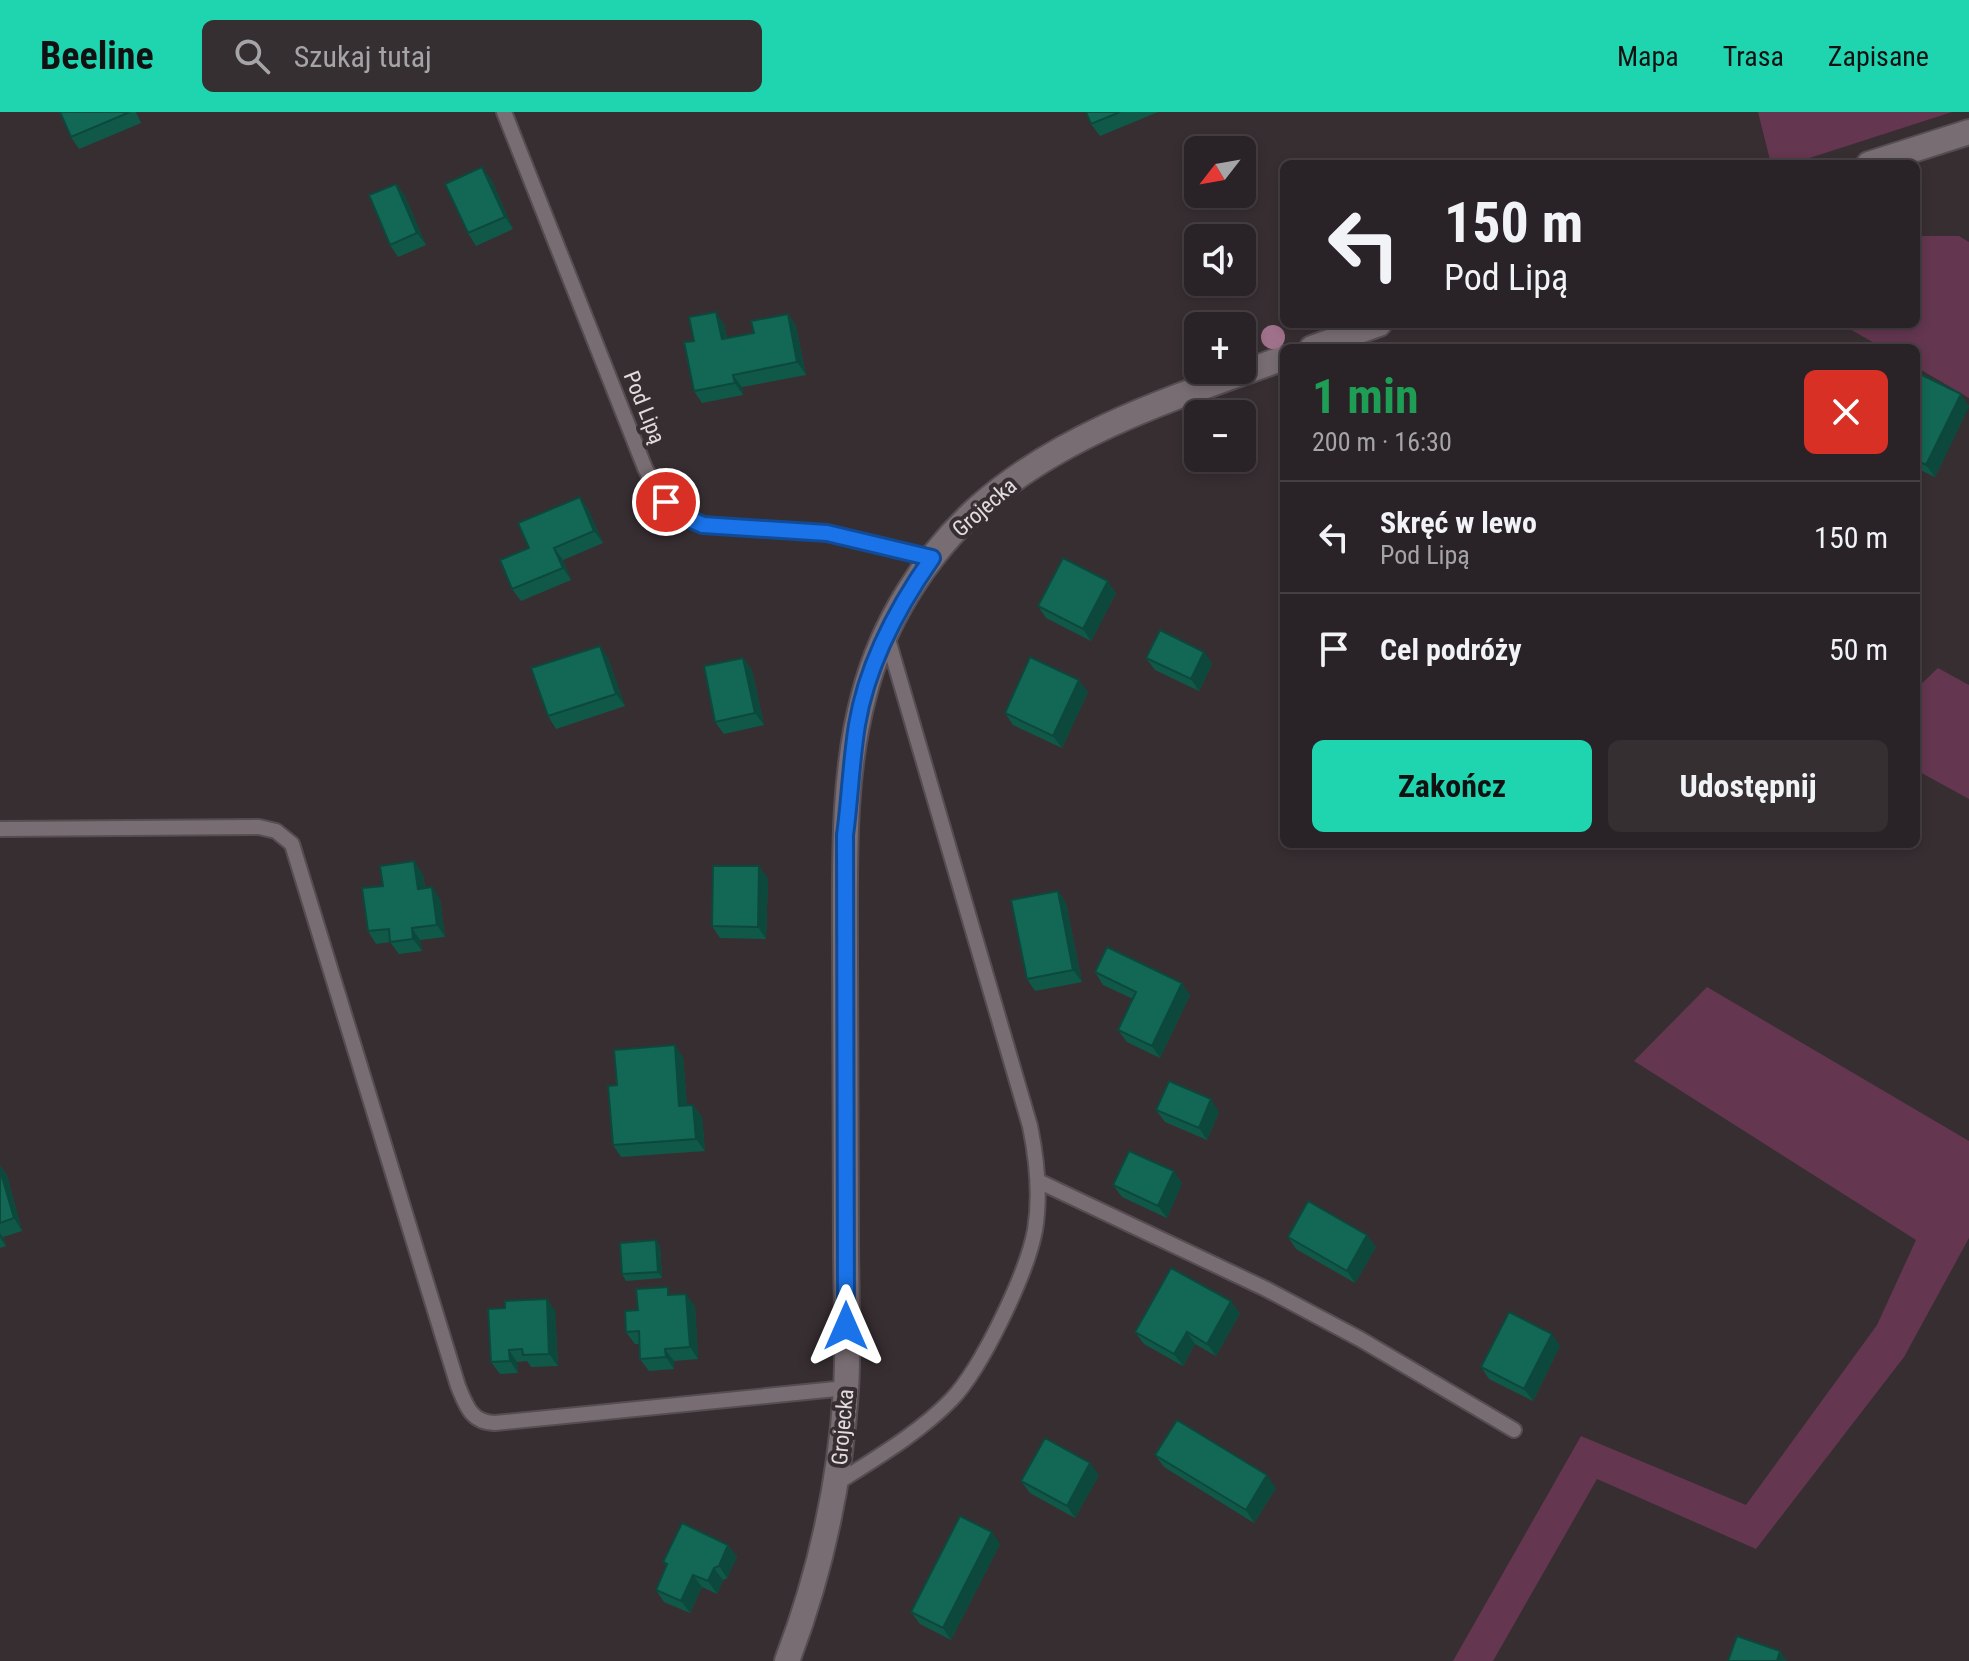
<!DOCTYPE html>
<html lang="pl">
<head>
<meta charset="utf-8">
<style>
  :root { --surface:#292226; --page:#352f32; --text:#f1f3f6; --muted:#a5a4a7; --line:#453f43; --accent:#1ed5b0 }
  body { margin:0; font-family:"Roboto Condensed",sans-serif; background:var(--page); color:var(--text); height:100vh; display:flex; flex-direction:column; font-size:30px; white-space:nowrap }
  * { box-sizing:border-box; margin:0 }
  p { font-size:26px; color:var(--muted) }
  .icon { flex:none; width:44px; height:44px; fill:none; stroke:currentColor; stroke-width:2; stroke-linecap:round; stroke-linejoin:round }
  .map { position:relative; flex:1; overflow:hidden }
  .panel { position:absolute; left:1280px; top:232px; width:640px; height:504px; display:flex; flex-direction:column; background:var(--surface); border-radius:12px; box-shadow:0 4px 12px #0003,0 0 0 2px var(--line) }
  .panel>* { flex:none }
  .hud { position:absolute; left:1280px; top:48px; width:640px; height:168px; border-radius:12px; box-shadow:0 4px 12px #0003,0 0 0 2px var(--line); background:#292226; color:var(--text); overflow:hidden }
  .needle { width:52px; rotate:239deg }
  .tools { position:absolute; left:1184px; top:24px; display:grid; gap:16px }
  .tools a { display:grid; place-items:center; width:72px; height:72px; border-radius:12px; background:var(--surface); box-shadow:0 4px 12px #0003,0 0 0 2px var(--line); font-size:40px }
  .pin { position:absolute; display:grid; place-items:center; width:68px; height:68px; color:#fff; margin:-34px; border:4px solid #fff; border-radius:50%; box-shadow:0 2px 8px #0007 }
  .me { position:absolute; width:88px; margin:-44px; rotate:0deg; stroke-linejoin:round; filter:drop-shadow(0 0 6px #0008) }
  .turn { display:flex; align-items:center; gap:28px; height:168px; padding:0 32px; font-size:36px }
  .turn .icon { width:104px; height:104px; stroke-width:2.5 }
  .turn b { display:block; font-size:56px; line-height:68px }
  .round { display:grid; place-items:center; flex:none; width:84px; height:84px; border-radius:12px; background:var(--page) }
  .headline { display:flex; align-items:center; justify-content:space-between; height:136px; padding:0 32px }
  h1 { font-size:48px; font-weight:700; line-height:60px; color:#1e9e55 }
  .action { display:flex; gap:16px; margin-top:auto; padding:16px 32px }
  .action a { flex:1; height:92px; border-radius:12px; background:var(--accent); color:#111; font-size:32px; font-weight:700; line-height:92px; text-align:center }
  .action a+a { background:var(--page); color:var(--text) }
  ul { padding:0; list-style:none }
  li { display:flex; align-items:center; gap:24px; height:112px; padding:0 32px; border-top:2px solid var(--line) }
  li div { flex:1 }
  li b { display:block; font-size:30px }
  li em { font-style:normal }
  header { display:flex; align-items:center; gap:48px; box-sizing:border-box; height:112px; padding:0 40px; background:var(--accent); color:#111 }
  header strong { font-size:38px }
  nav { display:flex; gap:44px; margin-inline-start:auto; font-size:28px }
  .search { width:560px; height:72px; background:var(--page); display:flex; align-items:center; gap:20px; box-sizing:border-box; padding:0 28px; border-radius:12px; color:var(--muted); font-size:30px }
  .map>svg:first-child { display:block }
</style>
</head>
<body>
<header>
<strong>Beeline</strong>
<div class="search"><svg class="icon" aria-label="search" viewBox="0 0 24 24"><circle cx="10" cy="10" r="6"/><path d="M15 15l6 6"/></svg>Szukaj tutaj</div>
<nav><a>Mapa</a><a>Trasa</a><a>Zapisane</a></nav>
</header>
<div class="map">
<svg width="1969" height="1549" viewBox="0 0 1969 1549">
  <rect width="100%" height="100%" fill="#372e32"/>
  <path fill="#643650" d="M 1758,0 L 1952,0 L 1791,52 L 1771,52 Z
    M 1916,124 L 1959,124 L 1969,130 L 1969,286 L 1916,255 L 1916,236 L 1883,236 L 1841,212 L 1916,212 Z
    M 1938,556 L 1969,573 L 1969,687 L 1916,658 L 1916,577 Z
    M 1707,875 L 1969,1029 L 1969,1126 L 1904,1245 L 1756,1437 L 1597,1367 L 1493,1549 L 1453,1549 L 1581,1324 L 1746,1393 L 1877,1213 L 1916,1128 L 1634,949 Z"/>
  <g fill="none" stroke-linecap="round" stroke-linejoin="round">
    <defs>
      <path id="lane" d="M 504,0 L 645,356 C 658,383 673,403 703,413 L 827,421 L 932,446
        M 0,717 L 259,715 L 276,719 L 292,732 L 458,1274 C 466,1293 471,1311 495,1311 L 846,1276
        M 1038,1069 L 1266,1177 L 1360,1227 L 1514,1318
        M 837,1371 C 876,1346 919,1321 951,1288 C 982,1256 1027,1161 1035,1118 C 1041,1082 1037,1048 1030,1014 L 887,524"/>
      <path id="secondary" d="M 1869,52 L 1969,20
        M 1312,236 L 1379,212
        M 787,1549 C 821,1460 840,1373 846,1278 C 849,1230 846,1180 846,1131 C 846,1033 845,935 845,837 C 845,754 842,664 864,583 C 882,512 925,443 980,394 C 1065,319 1179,284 1284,246"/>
    </defs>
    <use href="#lane" stroke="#554d51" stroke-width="18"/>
    <use href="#secondary" stroke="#554d51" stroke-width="28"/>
    <use href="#lane" stroke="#786d72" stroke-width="14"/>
    <use href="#secondary" stroke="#786d72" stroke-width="24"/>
  </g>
  <circle fill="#a0718a" cx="1273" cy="225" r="12"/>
  <path fill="#105949" d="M 60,0 L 136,0 L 141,11 L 79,37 L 71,25 Z
    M 1086,0 L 1158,0 L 1100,24 L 1091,12 Z
    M 491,67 L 513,117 L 476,134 L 468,121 Z
    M 396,72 L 405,84 L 426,133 L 398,145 L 390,133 Z
    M 788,202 L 796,214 L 806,263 L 742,275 L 743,283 L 702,291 L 694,279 L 694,229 L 724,212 L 727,226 L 754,221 Z
    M 1916,260 L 1969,294 L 1935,365 L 1916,356 Z
    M 588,397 L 603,431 L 563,448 L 571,468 L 521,489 L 512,477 L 529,436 Z
    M 1116,481 L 1091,529 L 1046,506 L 1038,494 Z
    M 1204,540 L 1212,552 L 1199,579 L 1155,558 L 1146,546 Z
    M 608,546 L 625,594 L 556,617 L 548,604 Z
    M 743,546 L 752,558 L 764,613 L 724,622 L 715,610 Z
    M 1088,580 L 1062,636 L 1013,613 L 1005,601 Z
    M 759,754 L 768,767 L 766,827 L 720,826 L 712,814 Z
    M 423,762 L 425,776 L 440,787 L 445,825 L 420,828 L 422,839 L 399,842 L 390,830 L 376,832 L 368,819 L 383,774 Z
    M 1058,779 L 1066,791 L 1082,870 L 1035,879 L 1027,867 Z
    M 1095,860 L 1190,883 L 1160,946 L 1127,930 L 1118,918 L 1133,887 L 1103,873 Z
    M 683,945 L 687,993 L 693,993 L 702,1005 L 705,1039 L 621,1045 L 613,1033 L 617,973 Z
    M 1156,998 L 1219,1000 L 1207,1028 L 1165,1010 Z
    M 0,1054 L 7,1063 L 22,1119 L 3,1125 L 6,1134 L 0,1136 Z
    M 1182,1071 L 1167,1106 L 1122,1085 L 1113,1073 Z
    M 1288,1125 L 1376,1135 L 1355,1171 L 1296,1137 Z
    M 656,1128 L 660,1135 L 662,1166 L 626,1169 L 622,1162 Z
    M 673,1183 L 695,1194 L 698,1247 L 674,1249 L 674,1257 L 649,1259 L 640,1247 L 640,1232 L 635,1232 L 626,1220 L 638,1198 Z
    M 547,1187 L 555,1199 L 558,1254 L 531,1255 L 527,1249 L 517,1250 L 518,1261 L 500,1262 L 491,1250 L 505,1196 Z
    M 1240,1201 L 1216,1244 L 1195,1232 L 1183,1254 L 1144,1232 L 1135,1220 Z
    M 1560,1234 L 1533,1289 L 1489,1267 L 1481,1255 Z
    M 1155,1343 L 1276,1376 L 1254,1411 L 1164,1355 Z
    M 1099,1363 L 1075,1406 L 1030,1381 L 1021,1369 Z
    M 1000,1432 L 951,1528 L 920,1512 L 911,1500 Z
    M 728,1433 L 737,1445 L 727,1466 L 723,1468 L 717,1482 L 702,1475 L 690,1501 L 664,1490 L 656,1478 L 666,1454 L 663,1450 Z"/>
  <path fill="#0d483c" d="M 482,55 L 491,67 L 513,117 L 505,105 Z
    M 396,72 L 405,84 L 426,133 L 417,121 Z
    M 716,200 L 724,212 L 730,240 L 722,227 Z
    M 788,202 L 796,214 L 806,263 L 797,250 Z
    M 733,263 L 742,275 L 743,283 L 735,271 Z
    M 1961,282 L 1969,295 L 1935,365 L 1926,353 Z
    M 580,385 L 588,397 L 603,431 L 594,419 Z
    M 554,436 L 563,448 L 571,468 L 563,456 Z
    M 1108,469 L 1116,481 L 1091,529 L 1083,517 Z
    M 600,534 L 608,546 L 625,594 L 616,582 Z
    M 1204,540 L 1212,552 L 1199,579 L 1191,567 Z
    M 743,546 L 752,558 L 764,613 L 755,601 Z
    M 1079,568 L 1088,580 L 1062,636 L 1053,624 Z
    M 414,749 L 423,762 L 426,789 L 418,777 Z
    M 759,754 L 768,767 L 766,827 L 758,815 Z
    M 432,775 L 440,787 L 445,825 L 437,813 Z
    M 1058,779 L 1066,791 L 1082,870 L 1073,858 Z
    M 412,816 L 420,828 L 422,839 L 413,827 Z
    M 1182,871 L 1190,883 L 1160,946 L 1152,934 Z
    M 675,933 L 683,945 L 688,1006 L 679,994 Z
    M 1211,987 L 1219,1000 L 1207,1028 L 1199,1016 Z
    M 693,993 L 702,1005 L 705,1039 L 696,1027 Z
    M 0,1054 L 7,1063 L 22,1119 L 14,1106 L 0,1058 Z
    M 1174,1059 L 1182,1071 L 1167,1106 L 1158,1094 Z
    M 0,1121 L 3,1125 L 6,1134 L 0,1126 Z
    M 1367,1123 L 1376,1135 L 1355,1171 L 1347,1159 Z
    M 656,1128 L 660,1135 L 662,1166 L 658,1160 Z
    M 686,1182 L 695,1194 L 698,1247 L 690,1235 Z
    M 547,1187 L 555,1199 L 558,1254 L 549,1242 Z
    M 1231,1189 L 1240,1201 L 1216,1244 L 1207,1232 Z
    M 1187,1220 L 1195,1232 L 1183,1254 L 1174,1242 Z
    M 1552,1222 L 1560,1234 L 1533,1289 L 1524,1277 Z
    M 665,1237 L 674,1249 L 674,1257 L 666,1245 Z
    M 509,1238 L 517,1250 L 518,1261 L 510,1249 Z
    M 1090,1351 L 1099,1363 L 1075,1406 L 1067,1394 Z
    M 1267,1363 L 1276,1376 L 1254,1411 L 1246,1398 Z
    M 992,1420 L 1000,1432 L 951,1528 L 943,1516 Z
    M 728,1433 L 737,1445 L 727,1466 L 719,1454 Z
    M 714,1456 L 723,1468 L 717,1482 L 708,1469 Z
    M 693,1463 L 702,1475 L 690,1501 L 681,1489 Z
    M 1780,1539 L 1787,1549 L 1777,1549 Z"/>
  <path fill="#136755" stroke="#0d483c" stroke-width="2" d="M 60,0 L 130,0 L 71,25 Z
    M 1086,0 L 1120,0 L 1091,12 Z
    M 482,55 L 505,105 L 468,121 L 445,72 Z
    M 396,72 L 417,121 L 390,133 L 369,83 Z
    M 716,200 L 722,227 L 754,221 L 751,209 L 788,202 L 797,250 L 733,263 L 735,271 L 694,279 L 684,230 L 694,229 L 689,205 Z
    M 1916,260 L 1961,282 L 1926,353 L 1916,348 Z
    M 580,385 L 594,419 L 554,436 L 563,456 L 512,477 L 500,448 L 529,436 L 518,411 Z
    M 1063,446 L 1108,469 L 1083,517 L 1038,494 Z
    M 1160,518 L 1204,540 L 1191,567 L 1146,546 Z
    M 600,534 L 616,582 L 548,604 L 531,556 Z
    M 1030,545 L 1079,568 L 1053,624 L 1005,601 Z
    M 743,546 L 755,601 L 715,610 L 704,554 Z
    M 414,749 L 418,777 L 432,775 L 437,813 L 412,816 L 413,827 L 390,830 L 389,817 L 368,819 L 362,776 L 383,774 L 380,754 Z
    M 713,754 L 759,754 L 758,815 L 712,814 Z
    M 1058,779 L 1073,858 L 1027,867 L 1011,788 Z
    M 1107,835 L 1182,871 L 1152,934 L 1118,918 L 1136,880 L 1095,860 Z
    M 675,933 L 679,994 L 693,993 L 696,1027 L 613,1033 L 608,974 L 617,973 L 614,938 Z
    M 1169,969 L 1211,987 L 1199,1016 L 1156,998 Z
    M 1129,1039 L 1174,1059 L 1158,1094 L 1113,1073 Z
    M 0,1058 L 14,1106 L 0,1111 Z
    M 1308,1089 L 1367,1123 L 1347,1159 L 1288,1125 Z
    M 656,1128 L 658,1160 L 622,1162 L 620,1131 Z
    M 1171,1156 L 1231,1189 L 1207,1232 L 1187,1220 L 1174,1242 L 1135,1220 Z
    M 668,1175 L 668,1183 L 686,1182 L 690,1235 L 665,1237 L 666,1245 L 640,1247 L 639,1219 L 626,1220 L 625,1199 L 638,1198 L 636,1177 Z
    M 547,1187 L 549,1242 L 523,1243 L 522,1237 L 509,1238 L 510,1249 L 491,1250 L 488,1197 L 505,1196 L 505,1189 Z
    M 1509,1200 L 1552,1222 L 1524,1277 L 1481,1255 Z
    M 1177,1308 L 1267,1363 L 1246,1398 L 1155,1343 Z
    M 1045,1326 L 1090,1351 L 1067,1394 L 1021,1369 Z
    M 960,1404 L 992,1420 L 943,1516 L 911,1500 Z
    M 682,1411 L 728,1433 L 719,1454 L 714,1456 L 708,1469 L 693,1463 L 681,1489 L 656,1478 L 667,1452 L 663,1450 Z
    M 1737,1524 L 1780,1539 L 1777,1549 L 1728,1549 Z"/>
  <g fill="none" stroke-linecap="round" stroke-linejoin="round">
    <defs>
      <path id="route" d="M 666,390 L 678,402 L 703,413 L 827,421 L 932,446 C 897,496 867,552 857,613 C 851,650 850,687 845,723 L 846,1214"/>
    </defs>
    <use href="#route" stroke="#114b97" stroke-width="20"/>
    <use href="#route" stroke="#1a73e8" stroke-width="14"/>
  </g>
  <g text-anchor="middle" stroke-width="8" stroke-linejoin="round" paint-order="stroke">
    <g font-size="22" fill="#e2dcdf" stroke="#372e32">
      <text transform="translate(645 295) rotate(68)" y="8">Pod Lipą</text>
      <text transform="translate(984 395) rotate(-41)" y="8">Grojecka</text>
      <text transform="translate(842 1315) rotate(-85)" y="8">Grojecka</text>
    </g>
  </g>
</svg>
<div class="tools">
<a><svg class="needle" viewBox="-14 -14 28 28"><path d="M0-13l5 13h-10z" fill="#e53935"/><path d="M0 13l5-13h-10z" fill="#a5a4a7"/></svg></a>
<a><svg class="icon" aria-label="sound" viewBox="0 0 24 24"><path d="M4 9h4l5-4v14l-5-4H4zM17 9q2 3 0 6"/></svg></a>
<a>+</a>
<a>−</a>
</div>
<div class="pin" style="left:666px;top:390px;background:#d93025"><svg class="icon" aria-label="arrive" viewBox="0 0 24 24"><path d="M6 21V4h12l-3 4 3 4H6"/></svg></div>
<svg class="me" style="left:846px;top:1214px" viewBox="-20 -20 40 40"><path d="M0-17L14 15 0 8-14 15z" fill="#1a73e8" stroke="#fff" stroke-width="4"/></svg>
<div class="hud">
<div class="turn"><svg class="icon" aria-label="left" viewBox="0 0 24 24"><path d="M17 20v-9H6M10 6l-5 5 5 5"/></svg><div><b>150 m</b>Pod Lipą</div></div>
</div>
<section class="panel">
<div class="headline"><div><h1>1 min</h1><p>200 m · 16:30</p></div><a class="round" style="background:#d93025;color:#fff"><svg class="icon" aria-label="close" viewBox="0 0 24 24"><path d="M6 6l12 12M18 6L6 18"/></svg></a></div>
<ul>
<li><svg class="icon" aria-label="left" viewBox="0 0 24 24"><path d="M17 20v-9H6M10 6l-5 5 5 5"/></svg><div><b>Skręć w lewo</b><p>Pod Lipą</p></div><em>150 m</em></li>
<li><svg class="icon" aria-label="arrive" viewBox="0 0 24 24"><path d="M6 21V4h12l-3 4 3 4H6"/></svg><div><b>Cel podróży</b></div><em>50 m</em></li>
</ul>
<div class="action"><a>Zakończ</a><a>Udostępnij</a></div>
</section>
</div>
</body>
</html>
